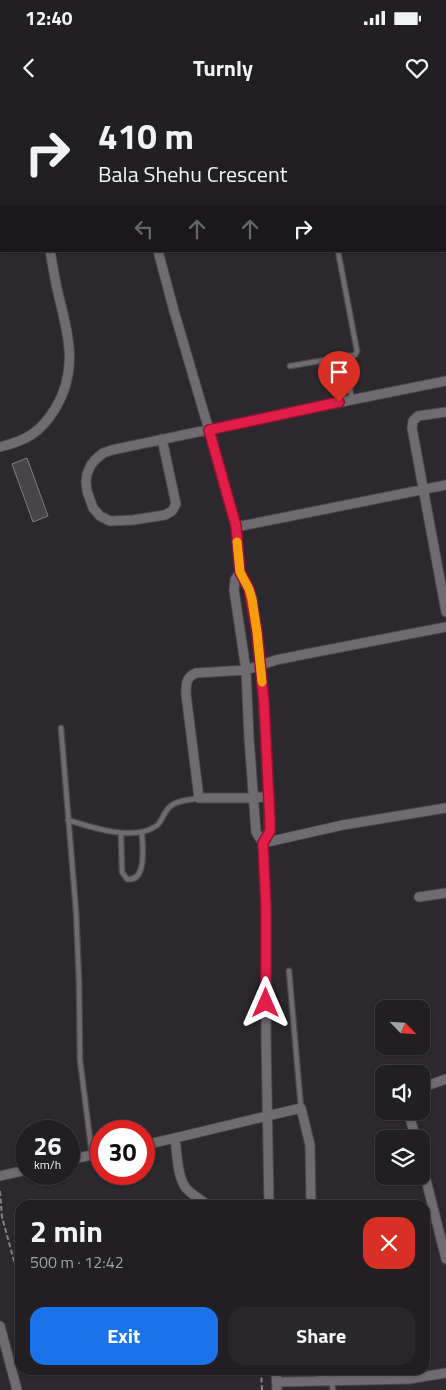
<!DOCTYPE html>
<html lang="en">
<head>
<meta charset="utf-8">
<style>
  :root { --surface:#211f22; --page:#29272a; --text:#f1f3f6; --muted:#a2a2a5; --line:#3e3d40; --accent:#1a73e8 }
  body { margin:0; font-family:"Titillium Web",sans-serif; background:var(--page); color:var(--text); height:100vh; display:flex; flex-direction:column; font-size:19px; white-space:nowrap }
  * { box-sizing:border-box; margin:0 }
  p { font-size:16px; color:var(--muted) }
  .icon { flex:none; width:28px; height:28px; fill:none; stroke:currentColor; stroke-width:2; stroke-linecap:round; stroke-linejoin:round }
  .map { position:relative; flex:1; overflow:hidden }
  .drawer { position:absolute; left:15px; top:1100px; width:415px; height:175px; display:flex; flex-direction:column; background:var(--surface); border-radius:15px; box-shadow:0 1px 4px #0004,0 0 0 1px var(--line) }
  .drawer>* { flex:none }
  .guide { position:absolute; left:0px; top:0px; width:446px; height:152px; box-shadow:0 1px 4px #0004,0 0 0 1px var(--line); background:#211f22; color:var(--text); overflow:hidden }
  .needle { width:32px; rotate:115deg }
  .controls { position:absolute; left:375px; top:900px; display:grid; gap:10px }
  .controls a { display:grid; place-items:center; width:55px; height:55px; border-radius:10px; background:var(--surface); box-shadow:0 1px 4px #0004,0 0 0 1px var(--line); font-size:25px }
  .speed { position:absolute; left:15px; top:1020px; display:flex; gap:10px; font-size:25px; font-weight:700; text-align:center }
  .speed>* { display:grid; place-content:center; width:65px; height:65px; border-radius:50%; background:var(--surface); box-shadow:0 1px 4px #0004,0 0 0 1px var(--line); line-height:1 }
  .speed small { font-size:12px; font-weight:400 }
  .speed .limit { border:8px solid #d22; background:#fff; color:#111 }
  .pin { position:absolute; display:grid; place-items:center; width:42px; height:42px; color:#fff; margin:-51px -21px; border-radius:50% 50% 50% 0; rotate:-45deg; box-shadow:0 0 5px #0007 }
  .pin .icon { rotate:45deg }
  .me { position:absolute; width:55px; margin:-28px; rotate:0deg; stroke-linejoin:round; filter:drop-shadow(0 0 4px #0008) }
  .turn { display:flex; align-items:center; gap:18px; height:105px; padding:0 15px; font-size:22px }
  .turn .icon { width:65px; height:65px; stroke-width:2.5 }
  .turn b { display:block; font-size:35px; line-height:42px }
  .lanes { display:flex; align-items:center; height:48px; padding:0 15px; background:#0003; justify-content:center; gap:25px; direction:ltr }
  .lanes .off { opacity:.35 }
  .round { display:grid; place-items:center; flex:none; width:52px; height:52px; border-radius:15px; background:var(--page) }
  .headline { display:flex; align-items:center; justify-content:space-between; height:85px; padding:0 15px }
  h1 { font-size:30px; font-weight:700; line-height:38px }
  .action { display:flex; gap:10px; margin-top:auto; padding:10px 15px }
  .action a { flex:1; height:58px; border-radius:15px; background:var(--accent); color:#fff; font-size:20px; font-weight:700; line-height:58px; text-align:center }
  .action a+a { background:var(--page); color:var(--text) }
  .status { display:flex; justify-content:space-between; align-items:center; height:35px; padding:0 25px; background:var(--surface); direction:ltr }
  .status svg { height:14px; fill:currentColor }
  header { display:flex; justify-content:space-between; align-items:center; height:65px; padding:0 15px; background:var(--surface); font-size:22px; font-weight:700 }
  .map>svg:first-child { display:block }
</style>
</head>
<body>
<div class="status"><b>12:40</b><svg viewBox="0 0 49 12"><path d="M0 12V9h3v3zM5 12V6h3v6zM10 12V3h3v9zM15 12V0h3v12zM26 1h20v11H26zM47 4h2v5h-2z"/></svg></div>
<header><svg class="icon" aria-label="back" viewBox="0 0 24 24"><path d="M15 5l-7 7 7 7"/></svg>Turnly<svg class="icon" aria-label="heart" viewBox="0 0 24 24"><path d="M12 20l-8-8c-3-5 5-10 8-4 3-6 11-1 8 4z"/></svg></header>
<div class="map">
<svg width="446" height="1290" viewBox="0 0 446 1290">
  <rect width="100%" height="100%" fill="#2c292e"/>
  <path fill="#48444a" stroke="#817c83" d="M 27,358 L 48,416 L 33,422 L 12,364 Z"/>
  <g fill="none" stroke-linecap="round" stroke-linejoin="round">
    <defs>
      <path id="service" d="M 0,41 L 1,41
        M 344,257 L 352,300
        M 290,266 L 355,255 L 357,251 L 338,151
        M 61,628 L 76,811 L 79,881 L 80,960 L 92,1055
        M 68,720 C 91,727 134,742 156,726 C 160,724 162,718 165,713 C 172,700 185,701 199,698
        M 121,733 L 122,772 L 127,779 C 148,782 142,745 142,732
        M 289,871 L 301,1008
        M 331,1280 L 333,1290"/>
      <path id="minor" d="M 16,0 L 17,1
        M 113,0 L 114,1
        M 348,0 L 348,1
        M 0,99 L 1,99
        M 445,125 L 446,125
        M 158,151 L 174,211 L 209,330 L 236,427 L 240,472 L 249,489 L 252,499 L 257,532 L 261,565 L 269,696 L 269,731 L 263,743
        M 446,312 L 418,316 L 413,321 L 412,328 L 446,512
        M 162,339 L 176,404 L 172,411 L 165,415 L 133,420 L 110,421 L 100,416 L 93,408 L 87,391 L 86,382 L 87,374 L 91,365 L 95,360 L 103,353 L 112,350 L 326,305 L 446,281
        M 0,347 C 27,340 40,333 55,309 C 78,271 69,237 59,197 C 55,182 53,166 50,151
        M 236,427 L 446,385
        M 240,472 L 235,480 L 234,490 L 246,570 L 249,638 L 256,732 L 263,743 L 266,807 L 266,937 L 269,1105
        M 269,696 L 253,698 L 199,698 L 186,594 C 186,584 186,577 196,573 L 246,570 L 276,560 L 306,554 L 446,527
        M 263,743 L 343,725 L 446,708
        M 419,797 L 446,793
        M 421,988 L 446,979
        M 408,1011 L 416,1039
        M 175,1038 C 177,1052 177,1077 186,1088 C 192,1095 201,1100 208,1105
        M 144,1045 L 175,1038 L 301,1008 L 310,1045 L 311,1105
        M 69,1060 L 101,1053
        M 421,1060 L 446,1159
        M 0,1076 L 26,1070
        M 0,1226 L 17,1290
        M 276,1270 L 277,1290
        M 323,1270 L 323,1281
        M 277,1282 L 409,1279 L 446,1273"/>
    </defs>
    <use href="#service" stroke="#4b474c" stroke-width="7"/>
    <use href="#minor" stroke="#4b474c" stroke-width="11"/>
    <path stroke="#868388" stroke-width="2" stroke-dasharray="5 2.5" stroke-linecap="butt" d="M 0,1091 L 2,1117 L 14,1161 L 20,1166
      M 261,1270 L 262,1290"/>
    <use href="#service" stroke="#6f6b71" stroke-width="4.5"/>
    <use href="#minor" stroke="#6f6b71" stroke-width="9"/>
  </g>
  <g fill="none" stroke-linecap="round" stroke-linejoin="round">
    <defs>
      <path id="route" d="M 266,903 L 266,807 L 263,743 L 270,731 L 270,721 L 264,603 L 257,532 L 249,489 L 240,472 L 236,426 L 209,330 L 339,302"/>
    </defs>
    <use href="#route" stroke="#92132f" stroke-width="12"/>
    <use href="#route" stroke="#e11d48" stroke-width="9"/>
    <path stroke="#f59e0b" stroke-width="9" d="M 237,442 L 240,472 L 249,489 L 252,499 L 257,532 L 262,582"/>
  </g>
</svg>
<div class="controls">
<a><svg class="needle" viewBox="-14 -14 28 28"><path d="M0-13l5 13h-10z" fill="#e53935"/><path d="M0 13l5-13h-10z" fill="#a2a2a5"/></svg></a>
<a><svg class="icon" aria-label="sound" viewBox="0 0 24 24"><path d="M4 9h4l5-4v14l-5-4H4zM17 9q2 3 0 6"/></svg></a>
<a><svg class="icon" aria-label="layers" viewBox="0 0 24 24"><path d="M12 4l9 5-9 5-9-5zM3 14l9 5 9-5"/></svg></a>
</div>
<div class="speed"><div>26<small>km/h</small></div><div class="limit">30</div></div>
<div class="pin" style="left:339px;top:302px;background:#d93025"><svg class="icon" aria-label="arrive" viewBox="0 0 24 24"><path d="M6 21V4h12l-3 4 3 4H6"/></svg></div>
<svg class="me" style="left:266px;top:903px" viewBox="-20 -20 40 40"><path d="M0-17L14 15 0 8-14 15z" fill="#e11d48" stroke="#fff" stroke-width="4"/></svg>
<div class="guide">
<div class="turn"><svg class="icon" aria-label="right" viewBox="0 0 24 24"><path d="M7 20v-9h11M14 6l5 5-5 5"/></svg><div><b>410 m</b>Bala Shehu Crescent</div></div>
<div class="lanes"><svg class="icon off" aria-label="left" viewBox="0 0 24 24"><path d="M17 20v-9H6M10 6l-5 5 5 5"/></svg><svg class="icon off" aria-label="ahead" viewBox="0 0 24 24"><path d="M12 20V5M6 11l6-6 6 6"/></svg><svg class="icon off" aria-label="ahead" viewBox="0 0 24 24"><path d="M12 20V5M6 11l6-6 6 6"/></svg><svg class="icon" aria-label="right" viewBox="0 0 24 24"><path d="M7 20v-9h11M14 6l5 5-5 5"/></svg></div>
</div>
<section class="drawer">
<div class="headline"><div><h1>2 min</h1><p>500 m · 12:42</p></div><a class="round" style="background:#d93025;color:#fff"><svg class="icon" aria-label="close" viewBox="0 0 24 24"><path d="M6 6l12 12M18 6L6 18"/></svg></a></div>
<div class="action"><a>Exit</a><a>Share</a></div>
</section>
</div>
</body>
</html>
